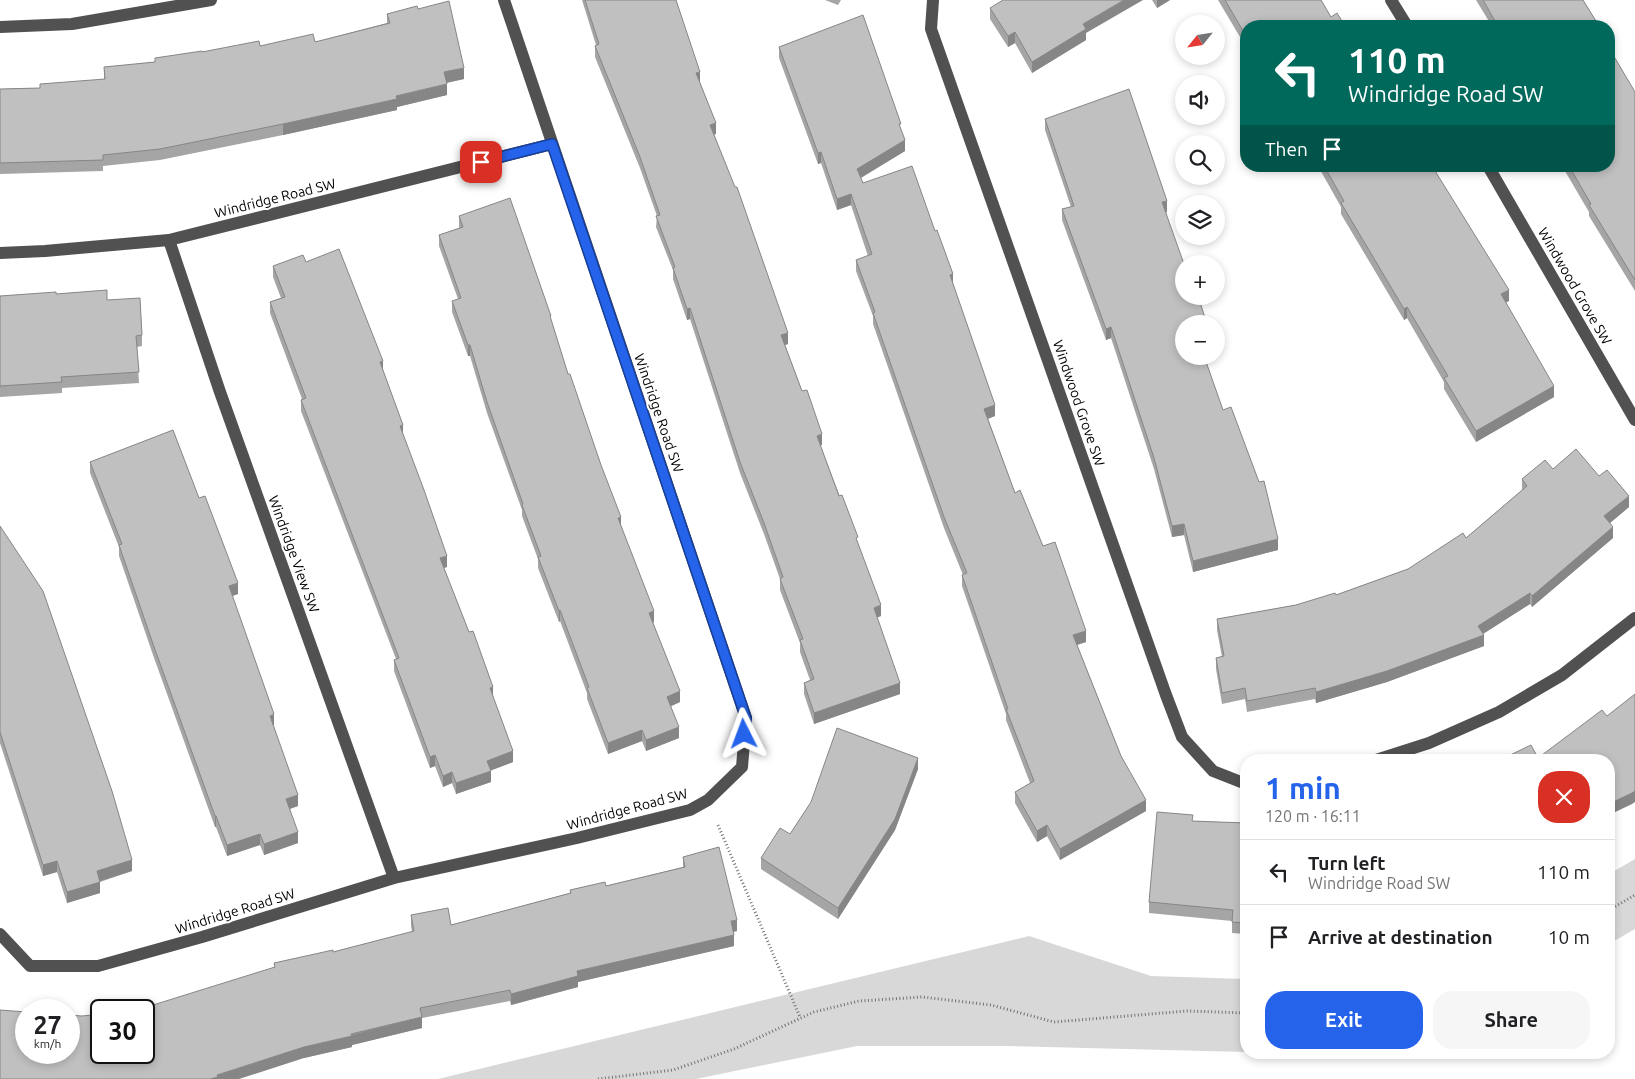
<!DOCTYPE html>
<html lang="en">
<head>
<meta charset="utf-8">
<style>
  :root { --surface:#fff; --page:#f6f6f6; --text:#202124; --muted:#757577; --line:#e0e0e0; --accent:#2563eb }
  body { margin:0; font-family:Ubuntu,sans-serif; background:var(--page); color:var(--text); height:100vh; display:flex; flex-direction:column; font-size:19px; white-space:nowrap }
  * { box-sizing:border-box; margin:0 }
  p { font-size:16px; color:var(--muted) }
  .icon { flex:none; width:28px; height:28px; fill:none; stroke:currentColor; stroke-width:2; stroke-linecap:round; stroke-linejoin:round }
  .map { position:relative; flex:1; overflow:hidden }
  .panel { position:absolute; left:1240px; top:754px; width:375px; height:305px; display:flex; flex-direction:column; background:var(--surface); border-radius:20px; box-shadow:0 2px 8px #0003 }
  .panel>* { flex:none }
  .hud { position:absolute; left:1240px; top:20px; width:375px; height:152px; border-radius:20px; box-shadow:0 2px 8px #0003; background:#00695c; color:#fff; overflow:hidden }
  .needle { width:32px; rotate:240deg }
  .controls { position:absolute; left:1175px; top:15px; display:grid; gap:10px }
  .controls a { display:grid; place-items:center; width:50px; height:50px; border-radius:50%; background:var(--surface); box-shadow:0 2px 8px #0003; font-size:25px }
  .speed { position:absolute; left:15px; top:999px; display:flex; gap:10px; font-size:25px; font-weight:700; text-align:center }
  .speed>* { display:grid; place-content:center; width:65px; height:65px; border-radius:50%; background:var(--surface); box-shadow:0 2px 8px #0003; line-height:1 }
  .speed small { font-size:12px; font-weight:400 }
  .speed .limit { border:2px solid #111; border-radius:8px; background:#fff; color:#111 }
  .pin { position:absolute; display:grid; place-items:center; width:42px; height:42px; color:#fff; margin:-21px; border-radius:10px; box-shadow:0 2px 8px #0006 }
  .me { position:absolute; width:55px; margin:-28px; rotate:357deg; stroke-linejoin:round; filter:drop-shadow(0 0 4px #0008) }
  .turn { display:flex; align-items:center; gap:18px; height:105px; padding:0 25px; font-size:22px }
  .turn .icon { width:65px; height:65px; stroke-width:2.5 }
  .turn b { display:block; font-size:35px; line-height:42px }
  .then { display:flex; align-items:center; height:48px; padding:0 25px; background:#0003; gap:10px; font-size:19px }
  .round { display:grid; place-items:center; flex:none; width:52px; height:52px; border-radius:20px; background:var(--page) }
  .overview { display:flex; align-items:center; justify-content:space-between; height:85px; padding:0 25px }
  h1 { font-size:30px; font-weight:700; line-height:38px; color:var(--accent) }
  .cta { display:flex; gap:10px; margin-top:auto; padding:10px 25px }
  .cta a { flex:1; height:58px; border-radius:20px; background:var(--accent); color:#fff; font-size:20px; font-weight:700; line-height:58px; text-align:center }
  .cta a+a { background:var(--page); color:var(--text) }
  ul { padding:0; list-style:none }
  li { display:flex; align-items:center; gap:15px; height:65px; padding:0 25px; border-top:1px solid var(--line) }
  li div { flex:1 }
  li b { display:block; font-size:19px }
  li em { font-style:normal }
  .map>svg:first-child { display:block }
</style>
</head>
<body>
<div class="map">
<svg width="1635" height="1079" viewBox="0 0 1635 1079">
  <rect width="100%" height="100%" fill="#fff"/>
  <path fill="#d8d8d8" d="M 1635,859 L 1635,929 L 1609,944 L 1609,874 Z
    M 1029,936 L 1151,976 L 1246,979 L 1246,1052 L 1006,1046 L 857,1046 L 696,1079 L 438,1079 Z
    M 1276,1053 L 1421,1052 L 1421,1053 L 1415,1056 Z"/>
  <g fill="none" stroke-linecap="round" stroke-linejoin="round">
    <path stroke="#737373" stroke-width="3" stroke-dasharray="1 2.5" stroke-linecap="butt" d="M 718,825 L 800,1017
      M 1609,910 L 1635,895
      M 598,1079 L 673,1070 L 734,1049 L 814,1012 L 859,1001 L 922,997 L 991,1005 L 1054,1022 L 1187,1011 L 1246,1013"/>
    <path stroke="#515151" stroke-width="12" d="M 933,0 L 931,29 L 1166,695 L 1182,737 L 1213,771 L 1246,784
      M 1391,0 L 1407,26
      M 0,27 L 72,24 L 211,0
      M 1488,166 L 1635,420
      M 169,240 L 220,392 L 394,878
      M 0,253 L 45,251 L 169,240 L 552,144
      M 1376,760 L 1429,743 L 1499,712 L 1562,675 L 1635,618
      M 0,934 L 30,966 L 98,966 L 202,937 L 394,878 L 577,838 L 690,810 L 708,800 L 742,767 L 746,718 L 504,0"/>
  </g>
  <path fill="#a5a5a5" d="M 582,0 L 676,0 L 700,82 L 716,134 L 714,134 L 788,344 L 785,345 L 822,445 L 820,445 L 858,543 L 881,616 L 877,617 L 900,694 L 814,724 L 804,694 L 804,683 L 810,680 L 800,652 L 800,643 L 780,590 L 780,579 L 764,534 L 740,473 L 690,319 L 687,320 L 673,279 L 673,270 L 656,227 L 657,216 L 640,168 L 595,57 L 595,46 L 596,45 Z
    M 825,0 L 841,0 L 838,5 Z
    M 1152,0 L 1170,0 L 1157,8 Z
    M 1218,0 L 1321,0 L 1331,17 L 1345,26 L 1246,26 L 1246,47 Z
    M 1476,0 L 1583,0 L 1599,26 L 1490,26 L 1490,23 Z
    M 990,8 L 1086,33 L 1086,40 L 1032,73 L 1015,43 L 1008,47 L 990,19 Z
    M 418,9 L 464,79 L 447,83 L 447,95 L 397,107 L 397,110 L 283,135 L 160,160 L 103,166 L 103,171 L 0,174 L 0,89 L 40,88 L 104,79 L 104,67 L 155,62 L 155,58 L 202,52 L 260,46 L 315,42 L 387,23 L 387,14 Z
    M 779,47 L 901,130 L 905,151 L 861,178 L 863,183 L 953,284 L 995,416 L 988,419 L 1015,493 L 1043,546 L 1086,642 L 1077,645 L 1121,756 L 1146,811 L 1060,860 L 1047,836 L 1037,842 L 1015,803 L 1015,792 L 1030,783 L 1006,720 L 1006,714 L 962,586 L 962,575 L 963,575 L 944,528 L 873,324 L 873,316 L 856,271 L 856,260 L 868,256 L 851,205 L 837,210 L 821,163 L 818,164 L 779,58 Z
    M 1635,92 L 1635,291 L 1589,216 L 1589,212 L 1562,166 L 1609,166 Z
    M 1045,119 L 1167,212 L 1166,212 L 1184,324 L 1223,410 L 1278,550 L 1193,572 L 1184,535 L 1172,537 L 1154,469 L 1111,338 L 1106,340 L 1062,220 L 1062,209 L 1071,207 L 1045,130 Z
    M 1318,166 L 1432,166 L 1509,301 L 1505,302 L 1554,397 L 1476,442 L 1444,389 L 1444,382 L 1407,318 L 1404,320 L 1341,214 L 1341,207 Z
    M 459,216 L 551,320 L 568,374 L 654,622 L 653,623 L 680,702 L 671,706 L 679,738 L 646,751 L 642,741 L 608,754 L 587,699 L 587,693 L 560,621 L 559,622 L 538,568 L 538,559 L 522,516 L 522,510 L 487,413 L 470,356 L 468,356 L 452,312 L 452,301 L 458,299 L 439,246 L 439,235 L 459,228 Z
    M 306,262 L 383,370 L 403,434 L 447,567 L 444,568 L 493,697 L 513,762 L 491,770 L 491,782 L 456,794 L 452,783 L 443,787 L 435,766 L 430,768 L 394,671 L 394,660 L 396,659 L 301,411 L 301,400 L 302,399 L 270,313 L 270,302 L 281,298 L 273,277 L 273,266 Z
    M 56,294 L 107,300 L 142,335 L 142,346 L 137,347 L 139,383 L 62,388 L 62,393 L 0,397 L 0,296 Z
    M 90,462 L 199,498 L 238,594 L 232,596 L 274,725 L 273,726 L 298,806 L 290,809 L 298,843 L 264,855 L 260,845 L 227,856 L 216,827 L 215,827 L 153,655 L 119,556 L 119,547 L 90,473 Z
    M 1553,469 L 1599,476 L 1629,507 L 1610,523 L 1613,538 L 1532,607 L 1530,604 L 1483,634 L 1484,646 L 1387,682 L 1316,703 L 1315,699 L 1247,712 L 1245,699 L 1222,704 L 1216,669 L 1216,658 L 1222,657 L 1217,630 L 1217,619 L 1296,605 L 1336,595 L 1408,569 L 1466,538 L 1522,490 L 1522,479 Z
    M 0,526 L 132,871 L 100,882 L 100,893 L 67,903 L 57,872 L 43,876 L 0,743 Z
    M 918,769 L 895,830 L 838,919 L 761,869 L 761,858 L 790,834 Z
    M 1193,821 L 1246,823 L 1246,934 L 1232,933 L 1232,921 L 1149,913 L 1149,902 Z
    M 683,857 L 737,931 L 733,932 L 734,946 L 578,982 L 578,987 L 511,1005 L 510,1001 L 422,1018 L 422,1028 L 352,1045 L 352,1047 L 304,1058 L 101,1052 L 274,967 L 274,963 L 333,952 L 412,932 L 411,926 L 411,915 L 451,925 L 570,893 L 570,890 L 606,886 L 683,867 Z"/>
  <path fill="#868686" d="M 1124,0 L 1143,0 L 1086,33 L 1086,40 L 1032,73 L 1032,62 L 1083,24 Z
    M 1157,0 L 1170,0 L 1157,8 Z
    M 1015,32 L 1015,43 L 1008,47 L 1008,36 Z
    M 464,68 L 464,79 L 444,83 L 444,72 Z
    M 700,72 L 700,83 L 696,73 Z
    M 447,84 L 447,95 L 397,107 L 397,110 L 283,135 L 283,124 Z
    M 716,123 L 716,134 L 710,136 L 710,125 Z
    M 905,140 L 905,151 L 857,180 L 857,169 Z
    M 821,152 L 821,163 L 818,164 L 818,153 Z
    M 851,194 L 851,205 L 837,210 L 837,199 Z
    M 1167,201 L 1167,212 L 1162,213 L 1162,202 Z
    M 953,274 L 953,285 L 950,275 Z
    M 1509,290 L 1509,301 L 1501,305 L 1501,294 Z
    M 1407,307 L 1407,318 L 1404,320 L 1404,309 Z
    M 690,308 L 690,319 L 687,320 L 687,309 Z
    M 1111,327 L 1111,338 L 1106,340 L 1106,329 Z
    M 788,333 L 788,344 L 781,346 L 781,335 Z
    M 468,345 L 470,345 L 470,356 L 468,356 Z
    M 383,361 L 383,372 L 380,362 Z
    M 1554,386 L 1554,397 L 1476,442 L 1476,431 Z
    M 995,405 L 995,416 L 984,420 L 984,409 Z
    M 403,425 L 403,436 L 400,426 Z
    M 822,434 L 822,445 L 817,447 L 817,436 Z
    M 1629,496 L 1629,507 L 1604,528 L 1604,516 Z
    M 621,517 L 621,528 L 618,518 Z
    M 1184,524 L 1184,535 L 1172,537 L 1172,526 Z
    M 1613,527 L 1613,538 L 1532,607 L 1532,596 Z
    M 1278,539 L 1278,550 L 1193,572 L 1193,561 Z
    M 447,556 L 447,567 L 440,569 L 440,558 Z
    M 238,583 L 238,594 L 229,597 L 229,586 Z
    M 1530,593 L 1530,604 L 1478,637 L 1478,626 Z
    M 881,605 L 881,616 L 874,619 L 874,608 Z
    M 560,610 L 560,621 L 559,622 L 559,611 Z
    M 654,611 L 654,622 L 649,624 L 649,613 Z
    M 1086,631 L 1086,642 L 1073,646 L 1073,635 Z
    M 1484,635 L 1484,646 L 1387,682 L 1316,703 L 1316,692 Z
    M 900,683 L 900,694 L 814,724 L 814,713 Z
    M 493,687 L 493,698 L 490,688 Z
    M 680,691 L 680,702 L 667,708 L 667,697 Z
    M 274,714 L 274,725 L 270,727 L 270,716 Z
    M 679,727 L 679,738 L 646,751 L 646,740 Z
    M 642,730 L 642,741 L 608,754 L 608,743 Z
    M 513,751 L 513,762 L 487,772 L 487,761 Z
    M 435,755 L 435,766 L 430,768 L 430,757 Z
    M 918,758 L 918,769 L 895,830 L 838,919 L 838,908 Z
    M 491,771 L 491,782 L 456,794 L 456,783 Z
    M 452,772 L 452,783 L 443,787 L 443,776 Z
    M 1635,791 L 1635,802 L 1632,804 L 1609,815 L 1609,804 Z
    M 298,795 L 298,806 L 286,810 L 286,799 Z
    M 1146,800 L 1146,811 L 1060,860 L 1060,849 Z
    M 215,816 L 216,816 L 216,827 L 215,827 Z
    M 1047,825 L 1047,836 L 1037,842 L 1037,831 Z
    M 298,832 L 298,843 L 264,855 L 264,844 Z
    M 260,834 L 260,845 L 227,856 L 227,845 Z
    M 132,860 L 132,871 L 97,882 L 97,871 Z
    M 57,861 L 57,872 L 43,876 L 43,865 Z
    M 100,882 L 100,893 L 67,903 L 67,892 Z
    M 737,920 L 737,931 L 731,932 L 731,921 Z
    M 734,935 L 734,946 L 578,982 L 578,987 L 511,1005 L 511,994 L 577,971 Z
    M 422,1017 L 422,1028 L 352,1045 L 352,1047 L 304,1058 L 239,1079 L 210,1079 L 217,1075 L 304,1047 Z"/>
  <path fill="#c0c0c0" stroke="#868686" d="M 585,0 L 676,0 L 700,72 L 696,73 L 716,123 L 710,125 L 735,187 L 737,187 L 788,333 L 781,335 L 802,391 L 807,390 L 822,434 L 817,436 L 839,496 L 842,495 L 858,537 L 856,538 L 881,605 L 874,608 L 900,683 L 814,713 L 804,683 L 814,679 L 800,640 L 803,639 L 780,579 L 783,577 L 764,523 L 740,462 L 690,308 L 687,309 L 673,268 L 675,267 L 656,216 L 660,215 L 640,157 L 595,46 L 599,44 Z
    M 1003,0 L 1124,0 L 1083,24 L 1086,29 L 1032,62 L 1015,32 L 1008,36 L 990,8 Z
    M 1225,0 L 1321,0 L 1331,17 L 1337,13 L 1345,26 L 1246,26 L 1246,36 Z
    M 1483,0 L 1583,0 L 1599,26 L 1492,26 L 1490,23 L 1495,21 Z
    M 449,1 L 464,68 L 444,72 L 447,84 L 396,96 L 397,99 L 283,124 L 160,149 L 103,155 L 103,160 L 0,163 L 0,89 L 40,88 L 40,84 L 105,79 L 104,67 L 155,62 L 155,58 L 202,51 L 202,52 L 259,41 L 260,46 L 313,34 L 315,42 L 390,23 L 387,14 L 417,6 L 418,9 Z
    M 863,15 L 901,124 L 899,124 L 905,140 L 857,169 L 863,183 L 912,166 L 935,231 L 937,230 L 953,274 L 950,275 L 995,405 L 984,409 L 1015,493 L 1020,490 L 1043,546 L 1055,542 L 1086,631 L 1073,635 L 1121,756 L 1146,800 L 1060,849 L 1047,825 L 1037,831 L 1015,792 L 1034,781 L 1006,709 L 1008,709 L 962,575 L 967,573 L 944,517 L 873,313 L 875,312 L 856,260 L 872,254 L 851,194 L 837,199 L 821,152 L 818,153 L 779,47 Z
    M 1609,48 L 1635,92 L 1635,280 L 1589,205 L 1591,204 L 1569,166 L 1609,166 Z
    M 1129,89 L 1167,201 L 1162,202 L 1184,264 L 1184,296 L 1198,296 L 1207,324 L 1184,324 L 1184,356 L 1204,356 L 1223,410 L 1231,407 L 1259,482 L 1264,481 L 1278,539 L 1193,561 L 1184,524 L 1172,526 L 1154,458 L 1111,327 L 1106,329 L 1062,209 L 1074,206 L 1045,119 Z
    M 1324,166 L 1432,166 L 1509,290 L 1501,294 L 1554,386 L 1476,431 L 1444,378 L 1448,376 L 1407,307 L 1404,309 L 1341,203 L 1344,201 Z
    M 510,198 L 551,316 L 550,316 L 568,374 L 570,374 L 601,465 L 621,517 L 618,518 L 654,611 L 649,613 L 680,691 L 667,697 L 679,727 L 646,740 L 642,730 L 608,743 L 587,688 L 589,687 L 560,610 L 559,611 L 538,557 L 541,556 L 522,505 L 523,504 L 487,402 L 470,345 L 468,345 L 452,301 L 461,298 L 439,235 L 463,227 L 459,216 Z
    M 339,249 L 383,361 L 380,362 L 403,425 L 400,426 L 424,490 L 447,556 L 440,558 L 469,632 L 473,631 L 493,687 L 490,688 L 513,751 L 487,761 L 491,771 L 456,783 L 452,772 L 443,776 L 435,755 L 430,757 L 394,660 L 399,658 L 301,400 L 306,398 L 270,302 L 285,297 L 273,266 L 303,255 L 306,262 Z
    M 107,290 L 107,300 L 140,298 L 142,335 L 136,336 L 139,372 L 61,377 L 62,382 L 0,386 L 0,296 L 56,292 L 56,294 Z
    M 173,430 L 199,498 L 205,496 L 238,583 L 229,586 L 274,714 L 270,716 L 298,795 L 286,799 L 298,832 L 264,844 L 260,834 L 227,845 L 216,816 L 215,816 L 153,644 L 119,545 L 122,544 L 90,462 Z
    M 1576,449 L 1599,476 L 1607,470 L 1629,496 L 1604,516 L 1613,527 L 1532,596 L 1530,593 L 1478,626 L 1484,635 L 1387,671 L 1316,692 L 1315,688 L 1247,701 L 1245,688 L 1222,693 L 1216,658 L 1224,656 L 1217,619 L 1296,605 L 1335,593 L 1336,595 L 1408,569 L 1463,533 L 1466,538 L 1527,486 L 1522,479 L 1545,460 L 1553,469 Z
    M 0,526 L 43,591 L 112,791 L 132,860 L 97,871 L 100,882 L 67,892 L 57,861 L 43,865 L 0,732 Z
    M 1635,694 L 1635,791 L 1632,793 L 1609,804 L 1609,760 L 1500,760 L 1531,745 L 1538,758 L 1602,710 L 1607,716 Z
    M 837,728 L 918,758 L 895,819 L 838,908 L 761,858 L 780,828 L 790,834 L 811,802 Z
    M 1157,812 L 1193,815 L 1192,821 L 1246,823 L 1246,923 L 1232,922 L 1233,910 L 1149,902 Z
    M 719,847 L 737,920 L 731,921 L 734,935 L 577,971 L 578,976 L 511,994 L 510,990 L 420,1008 L 422,1017 L 351,1034 L 352,1036 L 304,1047 L 217,1075 L 218,1077 L 210,1079 L 0,1079 L 0,1010 L 26,1012 L 26,1052 L 69,1052 L 69,1015 L 82,1016 L 101,1014 L 101,1052 L 144,1052 L 144,1010 L 137,1010 L 275,967 L 274,963 L 333,950 L 333,952 L 414,931 L 411,915 L 448,908 L 451,925 L 571,893 L 570,890 L 605,882 L 606,886 L 685,867 L 683,857 Z"/>
  <g fill="none" stroke-linecap="round" stroke-linejoin="round">
    <defs>
      <path id="route" d="M 481,162 L 552,144 L 746,718 L 744,734"/>
    </defs>
    <use href="#route" stroke="#184099" stroke-width="12"/>
    <use href="#route" stroke="#2563eb" stroke-width="9"/>
  </g>
  <g text-anchor="middle" stroke-width="4" stroke-linejoin="round" paint-order="stroke">
    <g font-size="14" fill="#000" stroke="#fff">
      <text transform="translate(275 198) rotate(-14)" y="5">Windridge Road SW</text>
      <text transform="translate(1575 286) rotate(60)" y="5">Windwood Grove SW</text>
      <text transform="translate(1079 403) rotate(71)" y="5">Windwood Grove SW</text>
      <text transform="translate(659 413) rotate(71)" y="5">Windridge Road SW</text>
      <text transform="translate(294 554) rotate(70)" y="5">Windridge View SW</text>
      <text transform="translate(627 809) rotate(-15)" y="5">Windridge Road SW</text>
      <text transform="translate(235 911) rotate(-17)" y="5">Windridge Road SW</text>
    </g>
  </g>
</svg>
<div class="controls">
<a><svg class="needle" viewBox="-14 -14 28 28"><path d="M0-13l5 13h-10z" fill="#e53935"/><path d="M0 13l5-13h-10z" fill="#757577"/></svg></a>
<a><svg class="icon" aria-label="sound" viewBox="0 0 24 24"><path d="M4 9h4l5-4v14l-5-4H4zM17 9q2 3 0 6"/></svg></a>
<a><svg class="icon" aria-label="search" viewBox="0 0 24 24"><circle cx="10" cy="10" r="6"/><path d="M15 15l6 6"/></svg></a>
<a><svg class="icon" aria-label="layers" viewBox="0 0 24 24"><path d="M12 4l9 5-9 5-9-5zM3 14l9 5 9-5"/></svg></a>
<a>+</a>
<a>−</a>
</div>
<div class="speed"><div>27<small>km/h</small></div><div class="limit">30</div></div>
<div class="pin" style="left:481px;top:162px;background:#d93025"><svg class="icon" aria-label="arrive" viewBox="0 0 24 24"><path d="M6 21V4h12l-3 4 3 4H6"/></svg></div>
<svg class="me" style="left:744px;top:734px" viewBox="-20 -20 40 40"><path d="M0-17L14 15 0 8-14 15z" fill="#2563eb" stroke="#fff" stroke-width="4"/></svg>
<div class="hud">
<div class="turn"><svg class="icon" aria-label="left" viewBox="0 0 24 24"><path d="M17 20v-9H6M10 6l-5 5 5 5"/></svg><div><b>110 m</b>Windridge Road SW</div></div>
<div class="then">Then<svg class="icon" aria-label="arrive" viewBox="0 0 24 24"><path d="M6 21V4h12l-3 4 3 4H6"/></svg></div>
</div>
<section class="panel">
<div class="overview"><div><h1>1 min</h1><p>120 m · 16:11</p></div><a class="round" style="background:#d93025;color:#fff"><svg class="icon" aria-label="close" viewBox="0 0 24 24"><path d="M6 6l12 12M18 6L6 18"/></svg></a></div>
<ul>
<li><svg class="icon" aria-label="left" viewBox="0 0 24 24"><path d="M17 20v-9H6M10 6l-5 5 5 5"/></svg><div><b>Turn left</b><p>Windridge Road SW</p></div><em>110 m</em></li>
<li><svg class="icon" aria-label="arrive" viewBox="0 0 24 24"><path d="M6 21V4h12l-3 4 3 4H6"/></svg><div><b>Arrive at destination</b></div><em>10 m</em></li>
</ul>
<div class="cta"><a>Exit</a><a>Share</a></div>
</section>
</div>
</body>
</html>
